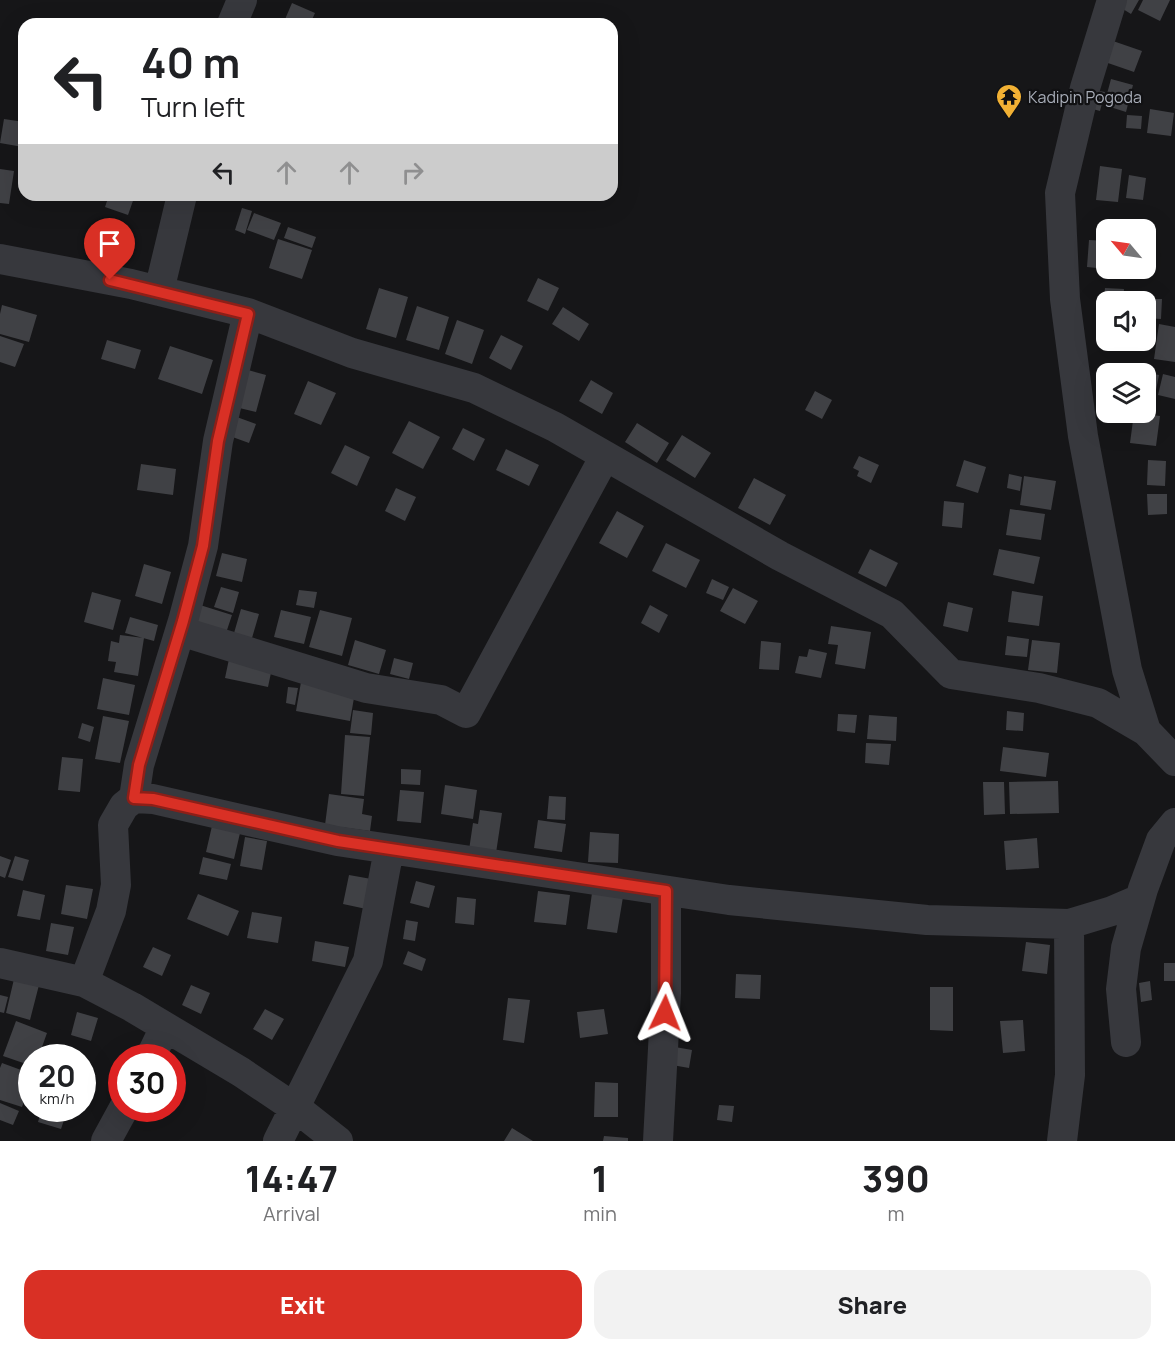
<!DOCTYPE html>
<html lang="en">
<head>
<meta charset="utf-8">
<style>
  :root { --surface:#fff; --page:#f2f2f2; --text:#202124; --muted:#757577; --accent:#d93025 }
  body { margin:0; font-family:Manrope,sans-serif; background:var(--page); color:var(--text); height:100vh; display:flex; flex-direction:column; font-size:22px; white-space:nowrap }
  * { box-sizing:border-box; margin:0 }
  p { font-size:20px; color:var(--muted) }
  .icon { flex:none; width:33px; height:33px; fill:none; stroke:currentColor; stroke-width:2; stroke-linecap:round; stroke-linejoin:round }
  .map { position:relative; height:1141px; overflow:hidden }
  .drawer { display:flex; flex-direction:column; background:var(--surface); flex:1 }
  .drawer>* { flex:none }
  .top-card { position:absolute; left:18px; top:18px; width:600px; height:183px; border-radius:18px; box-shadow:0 6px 24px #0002; background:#fff; color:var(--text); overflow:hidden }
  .needle { width:39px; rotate:299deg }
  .buttons { position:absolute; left:1096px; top:219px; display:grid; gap:12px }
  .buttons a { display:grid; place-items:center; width:60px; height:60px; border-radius:12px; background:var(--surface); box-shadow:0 6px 24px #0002; font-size:30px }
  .speed { position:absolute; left:18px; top:1044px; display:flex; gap:12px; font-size:30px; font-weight:700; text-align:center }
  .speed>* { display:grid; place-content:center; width:78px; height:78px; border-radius:50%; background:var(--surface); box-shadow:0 6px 24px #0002; line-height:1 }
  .speed small { font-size:15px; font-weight:400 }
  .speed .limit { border:9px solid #d22; background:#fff; color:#111 }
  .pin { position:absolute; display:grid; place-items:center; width:51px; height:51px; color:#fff; margin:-62px -26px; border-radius:50% 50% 50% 0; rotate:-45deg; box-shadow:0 0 6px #0007 }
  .pin .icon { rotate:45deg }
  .me { position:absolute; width:66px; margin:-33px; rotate:2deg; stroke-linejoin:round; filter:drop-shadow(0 0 4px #0008) }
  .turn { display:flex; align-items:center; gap:21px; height:126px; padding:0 24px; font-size:27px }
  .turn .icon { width:78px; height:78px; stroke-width:2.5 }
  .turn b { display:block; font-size:42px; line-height:51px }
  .lanes { display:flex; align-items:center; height:57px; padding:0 24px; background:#0003; justify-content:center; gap:30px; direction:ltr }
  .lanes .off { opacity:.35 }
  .eta { display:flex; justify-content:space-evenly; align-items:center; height:102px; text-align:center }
  .eta b { font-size:36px; font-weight:800; line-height:42px }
  .cta { display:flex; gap:12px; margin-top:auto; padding:12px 24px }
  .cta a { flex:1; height:69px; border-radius:18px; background:var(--accent); color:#fff; font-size:24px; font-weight:800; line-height:69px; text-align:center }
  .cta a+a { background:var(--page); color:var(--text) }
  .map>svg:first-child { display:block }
</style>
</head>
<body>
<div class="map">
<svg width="1175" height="1141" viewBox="0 0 1175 1141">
  <rect width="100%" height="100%" fill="#161618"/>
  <path fill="#404145" d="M 1121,0 L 1139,0 L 1131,14 L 1118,6 Z
    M 1143,0 L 1170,0 L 1160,21 L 1138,10 Z
    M 292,3 L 315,13 L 310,24 L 283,24 Z
    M 1113,41 L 1142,51 L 1134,72 L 1105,62 Z
    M 1111,79 L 1133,85 L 1126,112 L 1104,105 Z
    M 1093,90 L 1105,92 L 1100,111 L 1089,108 Z
    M 1150,109 L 1174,113 L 1171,136 L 1147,133 Z
    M 1127,115 L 1142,116 L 1141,129 L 1126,128 Z
    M 4,119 L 24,122 L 23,147 L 0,143 Z
    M 1100,166 L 1122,169 L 1118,202 L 1096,200 Z
    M 0,169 L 14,171 L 9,204 L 0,203 Z
    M 1129,175 L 1146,178 L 1143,200 L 1126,198 Z
    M 109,195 L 135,195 L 128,215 L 105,207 Z
    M 242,208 L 252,211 L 245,234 L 235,230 Z
    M 254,213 L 281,223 L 274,240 L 247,230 Z
    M 288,227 L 316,237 L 312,248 L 284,238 Z
    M 278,239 L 312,250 L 302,279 L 269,268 Z
    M 1089,240 L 1107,241 L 1107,269 L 1087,267 Z
    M 538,278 L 559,288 L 548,311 L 527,301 Z
    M 379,288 L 408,297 L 396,338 L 366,329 Z
    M 1105,288 L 1124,289 L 1123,302 L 1107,302 L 1107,311 L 1103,311 Z
    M 1145,299 L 1162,299 L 1161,319 L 1146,318 Z
    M 2,305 L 37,315 L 29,342 L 0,334 L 0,314 Z
    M 417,306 L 449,317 L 439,350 L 406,340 Z
    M 563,307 L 589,324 L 579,341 L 552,324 Z
    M 457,320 L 484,330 L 472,364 L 445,354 Z
    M 1159,324 L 1175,327 L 1175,362 L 1154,359 Z
    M 501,335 L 523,346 L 511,370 L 489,358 Z
    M 0,336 L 24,344 L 15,367 L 0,362 Z
    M 107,340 L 141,350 L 135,369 L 101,359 Z
    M 170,346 L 213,360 L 202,394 L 158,379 Z
    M 241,368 L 266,375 L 256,412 L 231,406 Z
    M 1134,370 L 1159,375 L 1154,400 L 1146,398 L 1146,374 L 1134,374 Z
    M 1163,374 L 1175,377 L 1175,399 L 1158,395 Z
    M 591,380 L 613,393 L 602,414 L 579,401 Z
    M 308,381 L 336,393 L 321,425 L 294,414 Z
    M 815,391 L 832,400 L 822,419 L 805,410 Z
    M 1134,413 L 1160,416 L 1156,446 L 1130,443 Z
    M 234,416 L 256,424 L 249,443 L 227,435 Z
    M 409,421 L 440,437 L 423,469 L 392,453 Z
    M 637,423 L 669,443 L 657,463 L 625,442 Z
    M 463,428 L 485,439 L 474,461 L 452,449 Z
    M 682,435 L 711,453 L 695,478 L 666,460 Z
    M 345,445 L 370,457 L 357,486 L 331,473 Z
    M 506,449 L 539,465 L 529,486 L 496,470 Z
    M 859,456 L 879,465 L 871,483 L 857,476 L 859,471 L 853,468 Z
    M 964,460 L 986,467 L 978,493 L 956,486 Z
    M 1148,460 L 1166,461 L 1165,486 L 1147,485 Z
    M 141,464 L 176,469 L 173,495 L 137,490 Z
    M 1009,474 L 1022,477 L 1020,491 L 1007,488 Z
    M 1024,476 L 1056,481 L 1051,510 L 1020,505 Z
    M 754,478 L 786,495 L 770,525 L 738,508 Z
    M 396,488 L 416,497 L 405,521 L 385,511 Z
    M 1147,494 L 1167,494 L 1167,514 L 1148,515 Z
    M 944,501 L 964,503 L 962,528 L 942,526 Z
    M 1010,509 L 1045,514 L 1041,540 L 1006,535 Z
    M 617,511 L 644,526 L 627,558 L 599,543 Z
    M 666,543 L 700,560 L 686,588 L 652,571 Z
    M 870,549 L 898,563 L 886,587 L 858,573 Z
    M 999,549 L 1040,557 L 1034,584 L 993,575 Z
    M 222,553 L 247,559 L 242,582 L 216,576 Z
    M 144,564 L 171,572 L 162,604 L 135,596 Z
    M 712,579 L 729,587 L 723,600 L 706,593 Z
    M 221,587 L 239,592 L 233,613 L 214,607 Z
    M 733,588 L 758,601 L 745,624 L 720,611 Z
    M 299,590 L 317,592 L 314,608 L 296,605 Z
    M 1012,591 L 1043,596 L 1039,626 L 1008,622 Z
    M 92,592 L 121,600 L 113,630 L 84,622 Z
    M 948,602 L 973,608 L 968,632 L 943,626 Z
    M 200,605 L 232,615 L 225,636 L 194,626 Z
    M 650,605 L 668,615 L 659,633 L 641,623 Z
    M 241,609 L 259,614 L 252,638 L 234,633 Z
    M 281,610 L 311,617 L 304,644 L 274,637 Z
    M 320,610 L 352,618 L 342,656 L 309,647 Z
    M 130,617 L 158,625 L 154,641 L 125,633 Z
    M 831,626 L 871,632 L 865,669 L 835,664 L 838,645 L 828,644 Z
    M 120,635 L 144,638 L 138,676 L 114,672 L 116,662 L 108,661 L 111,641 L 119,643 Z
    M 1007,636 L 1029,639 L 1027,657 L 1005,655 Z
    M 355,640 L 386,650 L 379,674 L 348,665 Z
    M 1032,640 L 1060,643 L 1057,673 L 1028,670 Z
    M 761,641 L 781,643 L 779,670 L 759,669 Z
    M 809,649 L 827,653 L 821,678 L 795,673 L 799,656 L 807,657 Z
    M 394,658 L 413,663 L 409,679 L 390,674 Z
    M 229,659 L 272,668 L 268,687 L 225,678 Z
    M 103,678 L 135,685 L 129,715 L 97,709 Z
    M 301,682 L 355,692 L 350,721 L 296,711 Z
    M 288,687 L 298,688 L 295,705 L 286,703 Z
    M 353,710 L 373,713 L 371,735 L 350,733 Z
    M 1007,711 L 1024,713 L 1023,731 L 1006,730 Z
    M 838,714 L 857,715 L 855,733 L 837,731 Z
    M 869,715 L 897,717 L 896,741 L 867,739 Z
    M 103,716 L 129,721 L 120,763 L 95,759 Z
    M 82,723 L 94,727 L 90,742 L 78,738 Z
    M 345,735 L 370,737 L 364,796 L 341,794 Z
    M 866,743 L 891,744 L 889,765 L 865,763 Z
    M 1003,747 L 1049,753 L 1046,777 L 1000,771 Z
    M 62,757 L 83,759 L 80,792 L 58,790 Z
    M 401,769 L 421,770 L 420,785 L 401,784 Z
    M 1058,781 L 1059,813 L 1010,814 L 1009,782 Z
    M 983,782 L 1004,782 L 1005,814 L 984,815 Z
    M 445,785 L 477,790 L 473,819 L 441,814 Z
    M 400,790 L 424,792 L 421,823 L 397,821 Z
    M 329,794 L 364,799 L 362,814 L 372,816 L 370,831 L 325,825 Z
    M 549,796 L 566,797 L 565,820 L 547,819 Z
    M 480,810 L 502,813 L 496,853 L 469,850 L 473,823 L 478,824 Z
    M 538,820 L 566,824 L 562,852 L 534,848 Z
    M 212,826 L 240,833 L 234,859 L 206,852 Z
    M 590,832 L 619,834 L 618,863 L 588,862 Z
    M 245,837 L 267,841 L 262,870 L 240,866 Z
    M 1037,838 L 1039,868 L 1006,870 L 1004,841 Z
    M 0,856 L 11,860 L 5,878 L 0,876 Z
    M 15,856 L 29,860 L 23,881 L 8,877 Z
    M 203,857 L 231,864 L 227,880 L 199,874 Z
    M 349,875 L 377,880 L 371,910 L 343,904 Z
    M 416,881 L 435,886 L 429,908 L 410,903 Z
    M 66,885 L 93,889 L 87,919 L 61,914 Z
    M 23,890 L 45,895 L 40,920 L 17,916 Z
    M 538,891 L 570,895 L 566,925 L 534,922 Z
    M 592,893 L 623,897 L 617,933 L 587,929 Z
    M 198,894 L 239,911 L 228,936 L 187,919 Z
    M 457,897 L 476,899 L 474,925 L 455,923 Z
    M 252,912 L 282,917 L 278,943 L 247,938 Z
    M 406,920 L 418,922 L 415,941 L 403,939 Z
    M 51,923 L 74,927 L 68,955 L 46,951 Z
    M 315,941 L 349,947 L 345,967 L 312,961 Z
    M 1026,942 L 1050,945 L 1047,974 L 1022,971 Z
    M 153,947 L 171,955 L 162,976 L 143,967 Z
    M 408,951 L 426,959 L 422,971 L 403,964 Z
    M 1164,963 L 1175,963 L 1175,981 L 1164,981 Z
    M 736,974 L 761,975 L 760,999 L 735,998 Z
    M 14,979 L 39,985 L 30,1020 L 6,1013 Z
    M 1150,981 L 1152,1000 L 1141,1002 L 1139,983 Z
    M 191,985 L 210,993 L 201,1014 L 182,1005 Z
    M 930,987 L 953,987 L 953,1031 L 930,1030 Z
    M 0,995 L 8,997 L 4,1013 L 0,1012 Z
    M 508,998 L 530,1000 L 524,1043 L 503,1040 Z
    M 265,1009 L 284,1019 L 272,1040 L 253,1029 Z
    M 604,1009 L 608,1034 L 580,1038 L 577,1012 Z
    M 77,1012 L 98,1018 L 91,1041 L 71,1035 Z
    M 1023,1020 L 1025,1051 L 1003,1053 L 1000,1021 Z
    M 16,1021 L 47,1033 L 38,1058 L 32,1058 L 32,1066 L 3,1056 Z
    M 675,1047 L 692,1050 L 689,1068 L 672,1065 Z
    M 2,1063 L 32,1074 L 32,1080 L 22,1107 L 0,1100 L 0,1068 Z
    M 595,1082 L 618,1083 L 618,1117 L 594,1117 Z
    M 0,1103 L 19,1111 L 13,1125 L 0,1120 Z
    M 719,1105 L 734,1106 L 732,1122 L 717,1120 Z
    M 42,1108 L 68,1108 L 61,1129 L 38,1122 Z
    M 512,1128 L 533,1141 L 504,1141 Z
    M 604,1136 L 628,1138 L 628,1141 L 603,1141 Z"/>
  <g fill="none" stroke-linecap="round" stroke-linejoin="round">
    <path stroke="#37383d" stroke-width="30" d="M 1112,0 L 1085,88 L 1060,193 L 1065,299 L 1083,436 L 1127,670 L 1146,731 L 1175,761
      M 232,24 L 242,0
      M 0,259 L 131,284 L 248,313 L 352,353 L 474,388 L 555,427 L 780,556 L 892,614 L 951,674 L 1039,688 L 1098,703 L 1146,731
      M 159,291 L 182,195
      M 180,631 L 366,688 L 441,700 L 466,713 L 605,456
      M 134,798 L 139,765 L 183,621 L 203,546 L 218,441 L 248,313
      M 0,963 L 84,982 L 132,1007 L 241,1072 L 305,1115 L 338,1141
      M 84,982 L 111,911 L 116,885 L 113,825 L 124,806 L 134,798 L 153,799 L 337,841 L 729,900 L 927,920 L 1069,924 L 1112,911 L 1140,899
      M 1126,1042 L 1121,989 L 1126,948 L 1143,889 L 1161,840 L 1175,823
      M 150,1058 L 165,1027
      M 106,1141 L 124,1108
      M 278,1141 L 368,961 L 389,849
      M 658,1141 L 666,993 L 666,891
      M 1062,1141 L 1070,1075 L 1069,924"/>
  </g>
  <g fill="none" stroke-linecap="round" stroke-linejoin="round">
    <defs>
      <path id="route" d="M 110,280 L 248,314 L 218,441 L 203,546 L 183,621 L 139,765 L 134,798 L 153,799 L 338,841 L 666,891 L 665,1013"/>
    </defs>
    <use href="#route" stroke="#8d1f18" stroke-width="15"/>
    <use href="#route" stroke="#d93025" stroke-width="10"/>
  </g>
  <defs>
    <symbol id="temple-pin" viewBox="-11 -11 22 30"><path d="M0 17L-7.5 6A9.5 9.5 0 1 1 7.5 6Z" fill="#f2b134" stroke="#111113"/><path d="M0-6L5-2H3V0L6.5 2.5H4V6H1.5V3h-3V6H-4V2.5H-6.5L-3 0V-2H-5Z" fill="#111"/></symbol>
  </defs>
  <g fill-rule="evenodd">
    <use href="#temple-pin" x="994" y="82" width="30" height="40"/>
  </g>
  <g text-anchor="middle" stroke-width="4.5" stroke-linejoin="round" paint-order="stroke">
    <g font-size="16" fill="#a8adb8" stroke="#111113" text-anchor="start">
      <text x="1028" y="103">Kadipin Pogoda</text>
    </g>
  </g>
</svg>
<div class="buttons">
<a><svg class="needle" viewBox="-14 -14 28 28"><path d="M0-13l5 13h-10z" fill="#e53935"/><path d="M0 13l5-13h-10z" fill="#757577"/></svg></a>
<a><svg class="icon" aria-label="sound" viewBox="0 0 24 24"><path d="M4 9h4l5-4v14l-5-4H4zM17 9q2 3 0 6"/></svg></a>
<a><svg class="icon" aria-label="layers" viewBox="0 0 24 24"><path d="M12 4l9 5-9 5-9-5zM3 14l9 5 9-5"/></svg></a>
</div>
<div class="speed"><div>20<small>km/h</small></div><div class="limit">30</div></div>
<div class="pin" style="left:110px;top:280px;background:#d93025"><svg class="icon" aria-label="arrive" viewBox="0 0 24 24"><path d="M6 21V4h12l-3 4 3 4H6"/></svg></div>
<svg class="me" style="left:665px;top:1013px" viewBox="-20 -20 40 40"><path d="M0-17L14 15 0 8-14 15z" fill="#d93025" stroke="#fff" stroke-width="4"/></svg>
<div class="top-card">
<div class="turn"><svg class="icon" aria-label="left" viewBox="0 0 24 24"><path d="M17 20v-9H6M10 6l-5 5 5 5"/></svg><div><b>40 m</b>Turn left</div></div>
<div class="lanes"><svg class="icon" aria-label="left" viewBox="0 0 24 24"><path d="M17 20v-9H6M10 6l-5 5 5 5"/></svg><svg class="icon off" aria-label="ahead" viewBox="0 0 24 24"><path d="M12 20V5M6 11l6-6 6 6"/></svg><svg class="icon off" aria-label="ahead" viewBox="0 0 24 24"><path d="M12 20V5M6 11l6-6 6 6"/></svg><svg class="icon off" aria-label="right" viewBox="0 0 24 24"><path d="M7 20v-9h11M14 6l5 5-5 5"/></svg></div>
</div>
</div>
<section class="drawer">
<div class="eta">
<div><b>14:47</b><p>Arrival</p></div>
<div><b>1</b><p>min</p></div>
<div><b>390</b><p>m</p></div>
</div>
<div class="cta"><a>Exit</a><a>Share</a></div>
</section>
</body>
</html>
